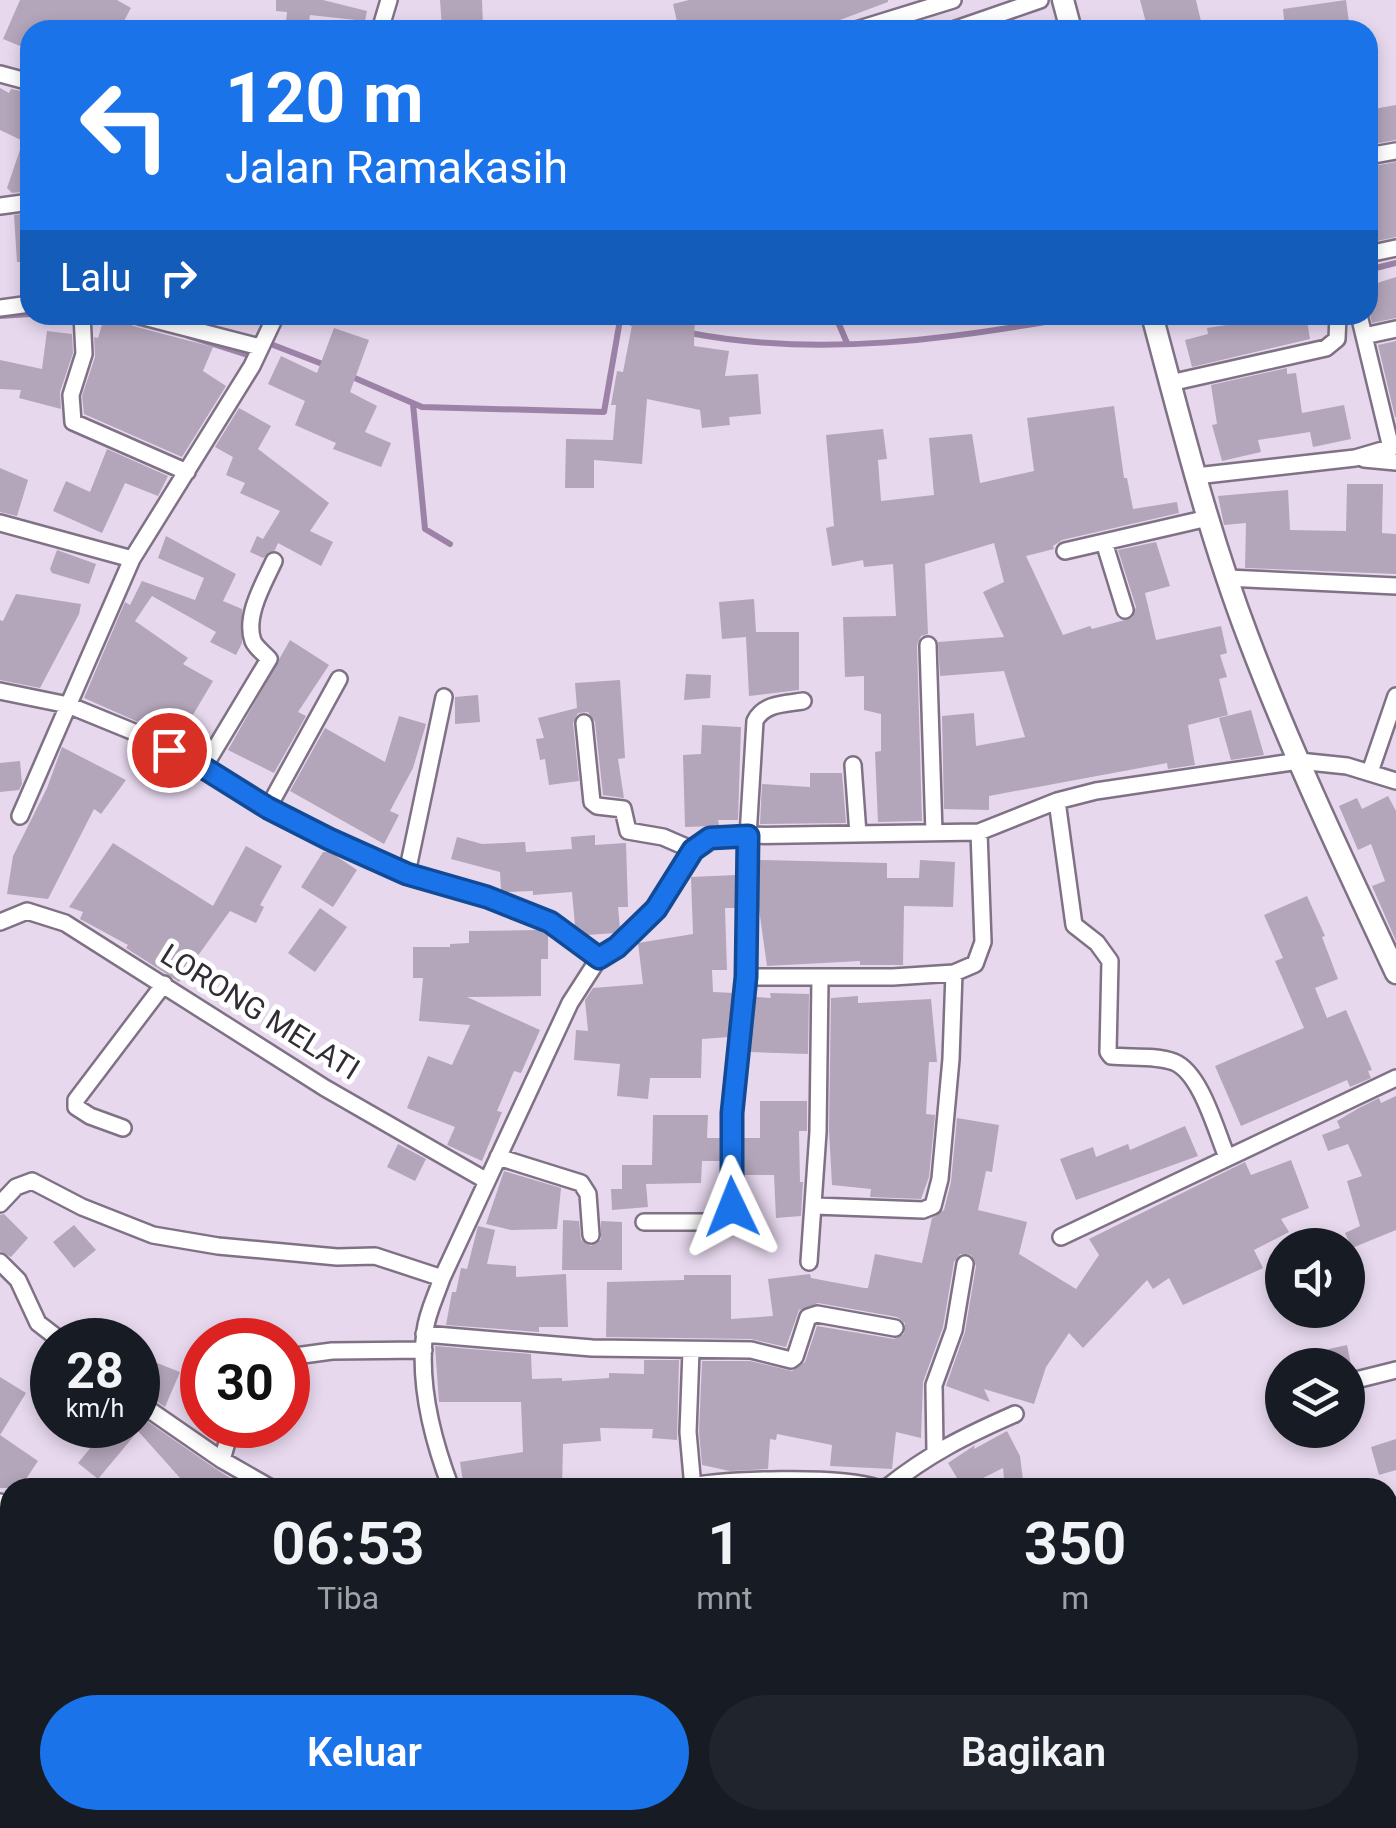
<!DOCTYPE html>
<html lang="id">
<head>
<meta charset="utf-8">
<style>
  :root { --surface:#171b24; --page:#20242c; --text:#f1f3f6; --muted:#9ea1a6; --accent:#1a73e8 }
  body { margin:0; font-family:Roboto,sans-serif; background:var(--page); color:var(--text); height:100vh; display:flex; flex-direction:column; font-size:38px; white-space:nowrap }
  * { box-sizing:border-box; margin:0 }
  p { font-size:32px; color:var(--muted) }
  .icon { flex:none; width:55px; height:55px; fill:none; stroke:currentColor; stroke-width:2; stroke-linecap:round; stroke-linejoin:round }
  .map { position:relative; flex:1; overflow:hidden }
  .drawer { position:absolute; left:0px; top:1478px; width:1398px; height:352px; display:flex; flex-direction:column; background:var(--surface); border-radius:30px 30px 0 0; box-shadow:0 5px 15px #0003 }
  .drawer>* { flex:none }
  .banner { position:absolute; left:20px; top:20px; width:1358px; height:305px; border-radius:30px; box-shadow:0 5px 15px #0003; background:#1a73e8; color:#fff; overflow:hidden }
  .tools { position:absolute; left:1265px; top:1228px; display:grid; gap:20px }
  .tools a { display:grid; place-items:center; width:100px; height:100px; border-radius:50%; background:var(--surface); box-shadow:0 5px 15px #0003; font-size:50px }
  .speed { position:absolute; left:30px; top:1318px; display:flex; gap:20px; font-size:50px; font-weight:700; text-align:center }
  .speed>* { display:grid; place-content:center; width:130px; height:130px; border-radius:50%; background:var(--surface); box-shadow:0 5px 15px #0003; line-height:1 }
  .speed small { font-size:25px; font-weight:400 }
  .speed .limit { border:15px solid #d22; background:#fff; color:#111 }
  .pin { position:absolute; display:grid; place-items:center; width:85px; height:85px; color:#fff; margin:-42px; border:5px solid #fff; border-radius:50%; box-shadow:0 2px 10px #0007 }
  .me { position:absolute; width:110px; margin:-55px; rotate:358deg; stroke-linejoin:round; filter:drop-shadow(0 0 8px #0008) }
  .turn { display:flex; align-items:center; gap:35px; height:210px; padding:0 40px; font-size:45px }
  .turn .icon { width:130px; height:130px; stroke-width:2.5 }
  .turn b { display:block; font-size:70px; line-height:85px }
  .then { display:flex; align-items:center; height:95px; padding:0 40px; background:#0003; gap:20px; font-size:38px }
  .eta { display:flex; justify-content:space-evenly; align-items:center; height:170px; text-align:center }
  .eta b { font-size:60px; font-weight:600; line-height:70px }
  .button { display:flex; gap:20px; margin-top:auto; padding:20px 40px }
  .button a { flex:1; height:115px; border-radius:60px; background:var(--accent); color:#fff; font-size:40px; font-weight:600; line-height:115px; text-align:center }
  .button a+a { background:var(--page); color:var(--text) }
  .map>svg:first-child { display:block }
</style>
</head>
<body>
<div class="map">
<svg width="1396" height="1828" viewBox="0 0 1396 1828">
  <rect width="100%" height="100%" fill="#e7d8ee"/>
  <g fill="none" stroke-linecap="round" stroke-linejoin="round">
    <path stroke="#9b82a6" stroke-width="6" d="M 836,30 L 858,23
      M 1368,270 L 1396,263
      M 835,315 L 847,343
      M 0,316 L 30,314
      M 690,333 C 819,358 955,339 1084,315
      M 188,336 L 257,358
      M 268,343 L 325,365
      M 350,376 L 422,407 L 604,412 L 620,320 L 638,324
      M 413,404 L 425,529 L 450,544"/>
  </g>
  <path fill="#b3a5ba" d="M 20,0 L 117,0 L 131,8 L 119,30 L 30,30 L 30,50 L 3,39 Z
    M 276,0 L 323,0 L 367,11 L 365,21 L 310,15 L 308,30 L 285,30 L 287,12 L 276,11 Z
    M 440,0 L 482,0 L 483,26 L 442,28 Z
    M 689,0 L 888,0 L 888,2 L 813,30 L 811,25 L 796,30 L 679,30 L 673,4 Z
    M 1140,0 L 1196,0 L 1203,30 L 1148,30 Z
    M 1346,0 L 1350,30 L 1285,30 L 1283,9 Z
    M 0,88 L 9,93 L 11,89 L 30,93 L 30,191 L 12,193 L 7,188 L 23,141 L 0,130 Z
    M 1396,105 L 1396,140 L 1368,145 L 1368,110 Z
    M 1396,162 L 1396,237 L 1368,243 L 1368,167 Z
    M 30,213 L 30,262 L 17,262 L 14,215 Z
    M 1396,277 L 1396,318 L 1372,323 L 1368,308 L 1368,286 Z
    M 105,315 L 125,315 L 133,326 L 213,347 L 203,371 L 226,386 L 182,457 L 84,414 L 82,396 L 95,357 L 94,337 L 98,338 Z
    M 634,315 L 695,315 L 694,346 L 729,351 L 725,376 L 758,374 L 761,414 L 729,417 L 730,425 L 702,428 L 700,410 L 647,399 L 642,464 L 594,460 L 594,488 L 565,488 L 566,439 L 613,440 L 616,405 L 611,405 L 617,371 L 623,372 Z
    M 1259,315 L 1306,315 L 1310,339 L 1192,367 L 1185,340 L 1208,334 L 1207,328 L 1259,320 Z
    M 334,328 L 369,340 L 350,392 L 377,406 L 365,432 L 391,443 L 381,467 L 333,449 L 336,443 L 295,425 L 305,401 L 268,384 L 281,356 L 317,373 Z
    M 47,331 L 72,334 L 73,353 L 60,392 L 61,409 L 19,398 L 21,390 L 0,389 L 0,360 L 42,369 Z
    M 1396,341 L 1396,417 L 1395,417 L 1378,345 Z
    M 1287,368 L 1287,374 L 1296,373 L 1302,413 L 1344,405 L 1351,439 L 1313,447 L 1310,432 L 1258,440 L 1261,452 L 1222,461 L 1212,425 L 1217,424 L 1211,385 Z
    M 1114,406 L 1124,478 L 1127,478 L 1133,509 L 1177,502 L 1179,513 L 1062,540 L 1053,546 L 1054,549 L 1026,556 L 1063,635 L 1090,626 L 1092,629 L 1132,618 L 1136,607 L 1118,550 L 1156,542 L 1170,586 L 1145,593 L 1156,640 L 1221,626 L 1227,653 L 1220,655 L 1227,677 L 1219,679 L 1228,715 L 1188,725 L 1195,765 L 1168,769 L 1167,763 L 989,796 L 989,810 L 944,809 L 942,716 L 974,713 L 976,746 L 1025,737 L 1004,671 L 940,676 L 938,642 L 1004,637 L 983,592 L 1004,582 L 994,543 L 925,564 L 928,634 L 921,636 L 917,645 L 922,821 L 878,822 L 875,752 L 881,751 L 881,714 L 864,710 L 864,676 L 845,677 L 843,617 L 896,616 L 893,564 L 864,567 L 863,560 L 832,566 L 826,528 L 834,526 L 826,435 L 883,429 L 887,459 L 878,460 L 881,501 L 934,495 L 929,438 L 972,434 L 980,483 L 1034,471 L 1027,418 Z
    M 239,408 L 271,426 L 258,449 L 329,503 L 310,531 L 333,542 L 321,566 L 278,543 L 275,550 L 263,558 L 250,552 L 257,536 L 263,539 L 280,511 L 240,493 L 245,483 L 226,475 L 233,457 L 215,447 Z
    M 107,449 L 168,476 L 158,496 L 125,483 L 102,533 L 53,511 L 66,481 L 90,492 Z
    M 0,468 L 28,480 L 17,516 L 0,512 Z
    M 1347,484 L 1383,484 L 1382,533 L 1396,534 L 1396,574 L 1245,568 L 1246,523 L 1224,525 L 1218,496 L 1288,490 L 1290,530 L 1346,531 Z
    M 166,536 L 236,574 L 223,601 L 242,609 L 242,643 L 236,655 L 210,642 L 216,632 L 152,596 L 135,621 L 188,658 L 183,664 L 213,681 L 181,735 L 150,716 L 145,725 L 84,698 L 125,602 L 130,605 L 142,581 L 195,600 L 204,578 L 158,558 Z
    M 57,550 L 96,564 L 89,584 L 52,573 L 50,569 Z
    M 16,594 L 81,604 L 79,614 L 40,688 L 0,680 L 0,620 L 3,621 Z
    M 754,599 L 756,632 L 799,632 L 799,690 L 749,696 L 746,637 L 722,639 L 719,602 Z
    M 290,640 L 329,665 L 298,712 L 306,716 L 274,773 L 228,750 Z
    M 686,674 L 711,675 L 710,698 L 684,700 Z
    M 620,680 L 625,758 L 618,759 L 624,798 L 603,795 L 595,722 L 588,712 L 578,713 L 573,723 L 579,781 L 549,785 L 545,759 L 540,760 L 536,739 L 544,738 L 538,718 L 577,708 L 575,683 Z
    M 478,695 L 480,722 L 455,724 L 455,697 Z
    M 1251,710 L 1264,755 L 1231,760 L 1219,718 Z
    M 399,716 L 426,724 L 413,768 L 390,811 L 399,815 L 384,844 L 290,791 L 325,728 L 385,762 Z
    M 702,725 L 741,727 L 738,820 L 718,820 L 719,825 L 715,826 L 685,827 L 683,755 L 701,754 Z
    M 62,747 L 126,780 L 101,814 L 94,809 L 48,899 L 7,894 L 13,856 L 47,788 Z
    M 20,761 L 22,784 L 19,790 L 0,792 L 0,763 Z
    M 810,773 L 842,773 L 846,823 L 760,824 L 762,784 L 810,787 Z
    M 1388,796 L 1396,811 L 1396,941 L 1372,886 L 1385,881 L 1371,844 L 1358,850 L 1339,806 L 1357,798 L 1362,809 Z
    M 595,835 L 595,845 L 626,843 L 628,907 L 618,907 L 620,928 L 616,933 L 587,935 L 575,926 L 572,892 L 533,895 L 533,891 L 505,892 L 501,890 L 500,872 L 451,859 L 457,837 L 482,844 L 525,842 L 526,852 L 572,849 L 571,837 Z
    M 113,843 L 213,906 L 246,846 L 282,866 L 260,905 L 264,907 L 256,923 L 230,911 L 179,982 L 126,948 L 128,945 L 80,919 L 83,912 L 69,907 Z
    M 323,852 L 330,852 L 357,870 L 333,907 L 301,887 Z
    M 759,860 L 887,863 L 887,878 L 919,878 L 920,860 L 955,862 L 953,907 L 904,906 L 903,965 L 860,965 L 860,961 L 767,966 L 759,909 Z
    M 736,875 L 736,908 L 725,908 L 727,970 L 712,970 L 713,992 L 734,993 L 729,1037 L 702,1039 L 701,1078 L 650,1078 L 648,1099 L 617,1096 L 620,1064 L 574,1060 L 576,1030 L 588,1031 L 585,1000 L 593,988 L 643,984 L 638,943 L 693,934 L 691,877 Z
    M 1307,896 L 1325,936 L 1322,937 L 1338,979 L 1315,988 L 1327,1018 L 1346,1010 L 1372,1070 L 1368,1071 L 1371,1078 L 1350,1087 L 1347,1080 L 1241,1126 L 1215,1066 L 1304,1028 L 1275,961 L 1283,958 L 1264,915 Z
    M 320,908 L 347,927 L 315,972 L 288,953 Z
    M 539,930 L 548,935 L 548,959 L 541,959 L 541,996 L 467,997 L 540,1030 L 521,1073 L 514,1071 L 497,1111 L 502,1112 L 482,1161 L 447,1145 L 455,1127 L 407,1108 L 428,1056 L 452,1065 L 470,1025 L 419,1021 L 423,978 L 413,978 L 413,947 L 450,947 L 450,944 L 469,943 L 469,931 Z
    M 770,993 L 809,994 L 808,1054 L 750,1052 L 756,997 L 771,998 Z
    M 858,996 L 858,1003 L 931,999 L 937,1062 L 929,1062 L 926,1114 L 935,1115 L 929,1177 L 921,1199 L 870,1197 L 871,1189 L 832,1185 L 829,1130 L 831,998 Z
    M 1396,1096 L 1396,1230 L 1352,1248 L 1345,1233 L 1360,1226 L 1347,1181 L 1362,1176 L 1348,1144 L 1328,1151 L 1322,1135 L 1340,1128 L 1337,1121 L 1359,1108 L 1379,1098 L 1381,1103 Z
    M 760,1101 L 807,1101 L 807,1131 L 799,1131 L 800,1182 L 803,1182 L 801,1216 L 776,1218 L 774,1175 L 744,1175 L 744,1138 L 760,1138 Z
    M 653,1115 L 708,1115 L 707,1138 L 721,1138 L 721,1161 L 702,1161 L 701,1183 L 646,1184 L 648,1207 L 612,1210 L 611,1189 L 622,1189 L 622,1165 L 652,1165 Z
    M 957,1118 L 999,1125 L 992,1172 L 986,1171 L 978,1210 L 1027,1222 L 1019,1254 L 1076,1289 L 1099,1255 L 1089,1239 L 1245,1162 L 1251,1175 L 1291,1160 L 1309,1208 L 1281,1219 L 1289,1232 L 1254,1250 L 1263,1268 L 1183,1305 L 1169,1278 L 1153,1289 L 1147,1280 L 1083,1348 L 1069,1333 L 1046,1367 L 1034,1404 L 984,1389 L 990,1402 L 946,1386 L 965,1332 L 976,1266 L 971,1255 L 960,1254 L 954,1262 L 943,1327 L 923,1382 L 921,1438 L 896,1432 L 892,1469 L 830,1466 L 832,1445 L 777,1434 L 776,1440 L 770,1439 L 768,1469 L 730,1471 L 702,1465 L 699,1432 L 702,1361 L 750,1361 L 792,1371 L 805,1362 L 817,1326 L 894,1339 L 904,1334 L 905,1323 L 897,1317 L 818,1303 L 799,1310 L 786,1347 L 751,1339 L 606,1337 L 607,1282 L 684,1280 L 684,1275 L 731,1275 L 731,1319 L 773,1316 L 768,1279 L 810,1274 L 811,1278 L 864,1288 L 868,1288 L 875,1254 L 922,1263 L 932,1218 L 944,1210 L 951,1182 Z
    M 1185,1126 L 1198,1156 L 1076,1200 L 1060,1159 L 1093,1147 L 1096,1157 L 1128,1144 L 1130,1150 Z
    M 398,1144 L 426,1159 L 415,1181 L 387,1167 Z
    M 504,1171 L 561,1188 L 557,1229 L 511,1230 L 486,1224 Z
    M 4,1214 L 28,1238 L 11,1257 L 0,1251 L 0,1215 Z
    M 563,1220 L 579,1221 L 581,1240 L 591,1246 L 601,1239 L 601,1221 L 622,1222 L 622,1270 L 562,1270 Z
    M 74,1225 L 96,1250 L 74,1268 L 53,1242 Z
    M 478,1226 L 495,1230 L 487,1264 L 516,1266 L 516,1277 L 566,1274 L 568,1327 L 539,1327 L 539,1332 L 446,1325 L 452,1292 L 456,1292 L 461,1268 L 467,1269 Z
    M 1347,1345 L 1351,1365 L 1288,1365 L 1288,1358 Z
    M 435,1346 L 531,1354 L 532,1379 L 562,1378 L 562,1381 L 609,1378 L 609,1373 L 644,1374 L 644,1360 L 679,1360 L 677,1440 L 652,1438 L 653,1429 L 600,1428 L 601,1441 L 563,1444 L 562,1488 L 514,1488 L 515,1482 L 464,1488 L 460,1462 L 523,1452 L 521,1402 L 439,1402 Z
    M 157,1363 L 180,1372 L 165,1407 L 145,1393 Z
    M 0,1377 L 26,1393 L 0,1435 L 38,1461 L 20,1488 L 0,1488 Z
    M 138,1415 L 216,1469 L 246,1488 L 189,1488 L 138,1431 L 98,1479 L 78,1463 L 109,1425 L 138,1425 Z
    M 1007,1431 L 1020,1456 L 1024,1488 L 1005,1488 L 1003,1468 L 963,1488 L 948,1463 L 975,1445 L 974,1449 Z
    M 1396,1439 L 1396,1470 L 1379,1475 L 1371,1447 Z"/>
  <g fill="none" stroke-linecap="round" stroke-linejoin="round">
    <defs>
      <path id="minor" d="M 380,30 L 389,0
        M 856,30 L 953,0
        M 953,30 L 1040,0
        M 0,74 L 30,82
        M 1368,156 L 1396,151
        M 0,206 L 30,202
        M 1368,254 L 1396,248
        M 0,308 L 30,304
        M 82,315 L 84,354 L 71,395 L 73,422 L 187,472
        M 136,315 L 260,347
        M 1359,315 L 1391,448
        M 1364,336 L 1396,329
        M 1170,383 L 1326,348 L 1337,339 L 1338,315
        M 1364,459 L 1396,462
        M 1196,476 L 1355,458 L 1396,446
        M 0,523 L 132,559
        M 1104,542 L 1125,610
        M 1065,551 L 1208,518
        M 1227,578 L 1396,586
        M 928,645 L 934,833
        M 0,691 L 68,705 L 134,732 L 204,767 L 268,808 L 329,839 L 407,873 L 487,897 L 550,922 L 599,958
        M 584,723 L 592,802 L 597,806 L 623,809 L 628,831 L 663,837 L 693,850
        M 853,765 L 858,834
        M 204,767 L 269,659 C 264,653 256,648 253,641 C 244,616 264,583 274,561
        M 1370,772 L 1396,696
        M 1057,801 L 1074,925 L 1097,943 L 1110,961 L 1108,1052 L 1111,1056 C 1131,1058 1155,1055 1174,1062 C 1201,1073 1216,1131 1227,1157
        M 268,808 L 339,679
        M 20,816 L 132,559 L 252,366 L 276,315
        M 407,873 L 444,697
        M 0,922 L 27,911 L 65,923 L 325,1088 L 487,1181
        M 747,977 L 893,977 L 954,973 L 975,964 L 983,942 L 979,832
        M 123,1128 L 90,1116 L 76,1107 L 76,1100 L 164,984
        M 498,1157 L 581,1183 L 588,1194 L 591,1235
        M 0,1204 L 16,1187 L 32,1181 L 82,1207 L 153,1235 L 218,1246 L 337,1257 L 375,1256 L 442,1278
        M 815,1206 L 923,1210 L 933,1206 L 940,1179 L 951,1059 L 954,973
        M 644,1222 L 706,1222 L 727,1217 L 733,1207 L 732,1113 L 747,977 L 748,836 L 755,721 C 764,703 785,704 803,701
        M 1061,1237 L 1396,1078
        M 0,1262 L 18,1280 L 38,1323 L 60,1340
        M 809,1262 L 818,1132 L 820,978
        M 424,1334 L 592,1348 L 751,1350 L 791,1360 L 795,1357 L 808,1317 L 817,1314 L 895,1328
        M 691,1351 L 688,1432 L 693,1488
        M 288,1357 L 332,1351 L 424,1350
        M 1348,1382 L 1396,1370
        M 138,1402 L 222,1460 L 271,1488
        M 935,1452 L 934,1385 L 954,1330 L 965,1264
        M 222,1460 L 232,1425
        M 451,1488 C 433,1441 418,1382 425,1331 C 427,1313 436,1296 442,1278 L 570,1003 L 599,958 L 617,947 L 656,909 L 693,850 L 710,839 L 722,836 L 979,832 L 1057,801 L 1096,791 L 1299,761 L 1347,766 L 1396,781
        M 681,1488 C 721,1479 840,1475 877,1488
        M 886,1488 C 930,1453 965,1436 1015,1414
        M 0,1502 L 10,1509
        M 1388,1621 L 1396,1641
        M 1388,1720 L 1396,1720
        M 0,1724 L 10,1734
        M 84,1820 L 93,1828
        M 532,1820 L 532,1828
        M 781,1820 L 782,1828
        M 897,1820 L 897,1828
        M 169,1828 L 178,1820
        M 1158,1828 L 1158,1820"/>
      <path id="tertiary" d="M 1063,0 L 1071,30
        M 1152,315 C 1181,423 1208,532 1248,637 C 1291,751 1344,862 1396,973"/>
    </defs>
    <use href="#minor" stroke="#7f7285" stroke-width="20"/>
    <use href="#tertiary" stroke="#7f7285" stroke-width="25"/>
    <use href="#minor" stroke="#fff" stroke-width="15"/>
    <use href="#tertiary" stroke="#fff" stroke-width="20"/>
  </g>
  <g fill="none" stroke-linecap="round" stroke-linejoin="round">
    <defs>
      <path id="route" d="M 169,750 L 204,768 L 268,808 L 329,839 L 407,874 L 487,897 L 550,922 L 599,958 L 617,947 L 656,909 L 693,850 L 710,838 L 748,836 L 746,977 L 732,1113 L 732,1207"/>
    </defs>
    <use href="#route" stroke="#114b97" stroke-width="25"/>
    <use href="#route" stroke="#1a73e8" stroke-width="18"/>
  </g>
  <g text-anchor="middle" stroke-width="10" stroke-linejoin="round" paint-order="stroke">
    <g font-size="30" fill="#322c35" stroke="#fff">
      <text transform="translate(260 1012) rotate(32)" y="10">LORONG MELATI</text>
    </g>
  </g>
</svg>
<div class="tools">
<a><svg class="icon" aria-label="sound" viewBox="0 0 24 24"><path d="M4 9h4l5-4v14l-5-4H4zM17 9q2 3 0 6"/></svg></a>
<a><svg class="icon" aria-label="layers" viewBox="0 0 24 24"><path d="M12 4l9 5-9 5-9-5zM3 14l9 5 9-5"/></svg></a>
</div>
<div class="speed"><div>28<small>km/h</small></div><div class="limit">30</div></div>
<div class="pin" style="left:169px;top:750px;background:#d93025"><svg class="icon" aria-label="arrive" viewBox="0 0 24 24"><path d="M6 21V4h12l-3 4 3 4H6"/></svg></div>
<svg class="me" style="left:732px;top:1207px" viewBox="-20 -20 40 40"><path d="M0-17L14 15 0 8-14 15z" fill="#1a73e8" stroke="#fff" stroke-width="4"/></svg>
<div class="banner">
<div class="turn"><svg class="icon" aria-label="left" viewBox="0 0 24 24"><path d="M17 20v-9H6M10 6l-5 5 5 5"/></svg><div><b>120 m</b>Jalan Ramakasih</div></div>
<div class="then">Lalu<svg class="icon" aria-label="right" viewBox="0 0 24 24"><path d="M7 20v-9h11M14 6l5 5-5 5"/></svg></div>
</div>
<section class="drawer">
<div class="eta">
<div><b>06:53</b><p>Tiba</p></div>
<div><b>1</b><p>mnt</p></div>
<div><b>350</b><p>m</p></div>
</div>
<div class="button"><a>Keluar</a><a>Bagikan</a></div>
</section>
</div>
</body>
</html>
